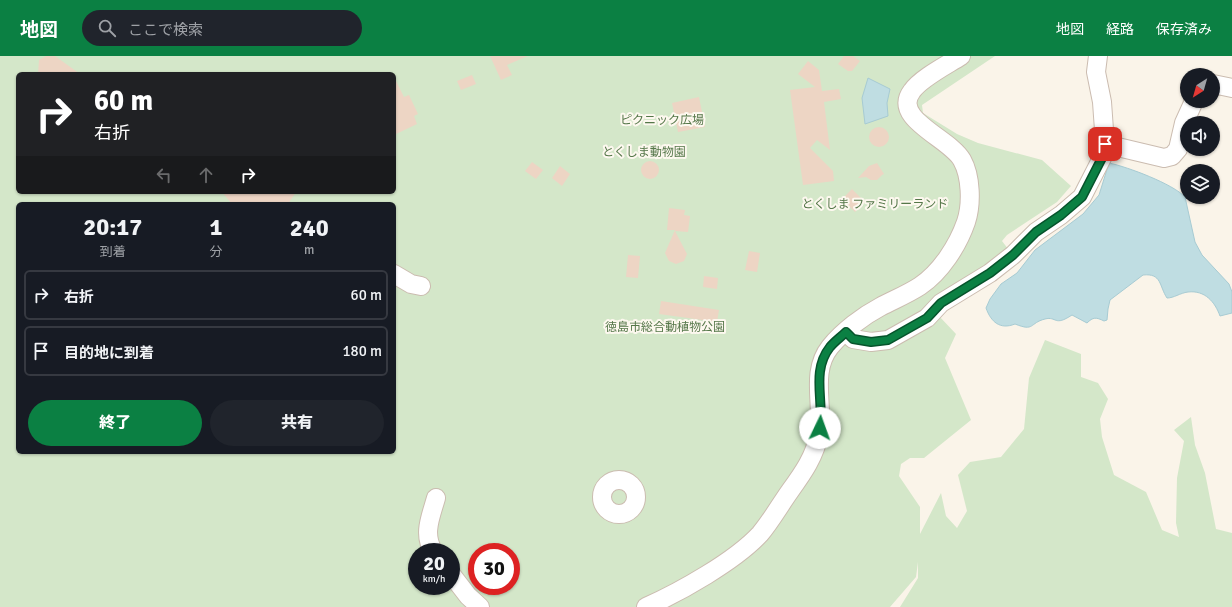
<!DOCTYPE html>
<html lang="ja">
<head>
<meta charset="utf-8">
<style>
  :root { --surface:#171b24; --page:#20242c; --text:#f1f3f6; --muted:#9ea1a6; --line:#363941; --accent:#0b8043 }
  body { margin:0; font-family:Signika,"Noto Sans JP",sans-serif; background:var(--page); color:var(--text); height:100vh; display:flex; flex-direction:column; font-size:15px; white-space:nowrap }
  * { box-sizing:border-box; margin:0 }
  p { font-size:13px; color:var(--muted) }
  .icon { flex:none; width:22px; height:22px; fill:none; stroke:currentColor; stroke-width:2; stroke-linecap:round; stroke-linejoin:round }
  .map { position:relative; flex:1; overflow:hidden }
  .panel { position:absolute; left:16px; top:146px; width:380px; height:252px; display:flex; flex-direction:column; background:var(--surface); border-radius:6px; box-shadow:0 1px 3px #0004 }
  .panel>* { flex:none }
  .hud { position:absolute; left:16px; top:16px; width:380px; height:122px; border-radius:6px; box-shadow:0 1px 3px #0004; background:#202124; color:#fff; overflow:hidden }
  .needle { width:26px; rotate:217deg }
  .buttons { position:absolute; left:1180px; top:12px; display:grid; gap:8px }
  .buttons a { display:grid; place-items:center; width:40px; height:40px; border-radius:50%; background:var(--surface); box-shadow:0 1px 3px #0004; font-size:20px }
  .speed { position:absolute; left:408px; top:487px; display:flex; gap:8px; font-size:20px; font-weight:700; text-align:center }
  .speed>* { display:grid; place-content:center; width:52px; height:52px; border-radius:50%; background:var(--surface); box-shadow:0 1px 3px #0004; line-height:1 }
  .speed small { font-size:10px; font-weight:400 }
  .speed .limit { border:6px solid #d22; background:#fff; color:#111 }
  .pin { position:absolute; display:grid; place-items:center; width:34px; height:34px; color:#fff; margin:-17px; border-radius:8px; box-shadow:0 2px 6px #0006 }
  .me { position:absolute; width:44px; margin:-22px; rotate:3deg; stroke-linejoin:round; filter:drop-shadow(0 0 3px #0008) }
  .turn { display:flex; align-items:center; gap:14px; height:84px; padding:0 12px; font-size:18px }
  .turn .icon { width:52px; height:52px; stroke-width:2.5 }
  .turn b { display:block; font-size:28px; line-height:34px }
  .lanes { display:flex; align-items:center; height:38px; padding:0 12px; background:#0003; justify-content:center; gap:20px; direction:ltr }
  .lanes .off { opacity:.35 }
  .eta { display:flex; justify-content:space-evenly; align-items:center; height:68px; text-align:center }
  .eta b { font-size:24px; font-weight:800; line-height:28px }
  .action { display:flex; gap:8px; margin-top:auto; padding:8px 12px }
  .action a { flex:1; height:46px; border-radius:24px; background:var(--accent); color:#fff; font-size:16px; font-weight:800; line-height:46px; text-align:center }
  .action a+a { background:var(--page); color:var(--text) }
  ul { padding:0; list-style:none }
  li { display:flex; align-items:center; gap:12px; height:50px; margin:0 8px 6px; padding:0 4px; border:2px solid var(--line); border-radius:6px }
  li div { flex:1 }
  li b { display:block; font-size:15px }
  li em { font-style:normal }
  header { display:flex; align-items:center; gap:24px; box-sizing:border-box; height:56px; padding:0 20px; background:var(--accent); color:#fff }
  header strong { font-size:19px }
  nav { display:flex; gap:22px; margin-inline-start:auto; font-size:14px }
  .search { width:280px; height:36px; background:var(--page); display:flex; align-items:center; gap:10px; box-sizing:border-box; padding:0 14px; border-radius:22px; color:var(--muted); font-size:15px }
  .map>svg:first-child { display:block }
</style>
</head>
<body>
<header>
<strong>地図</strong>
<div class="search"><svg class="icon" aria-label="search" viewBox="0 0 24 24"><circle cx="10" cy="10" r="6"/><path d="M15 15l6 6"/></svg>ここで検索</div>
<nav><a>地図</a><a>経路</a><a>保存済み</a></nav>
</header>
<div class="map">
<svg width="1232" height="551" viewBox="0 0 1232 551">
  <rect width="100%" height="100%" fill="#faf4e9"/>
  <path fill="#d4e7c9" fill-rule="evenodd" d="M 0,0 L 995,0 L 922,49 L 923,57 L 957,78 L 978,87 L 1042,104 L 1071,130 L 1057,146 L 1007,179 L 1002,185 L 1015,202 L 949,247 L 939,260 L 956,278 L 945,302 L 971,364 L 924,402 L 910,402 L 901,408 L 899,420 L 920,451 L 920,478 L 941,437 L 946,460 L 957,472 L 967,455 L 958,419 L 970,406 L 1001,401 L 1024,373 L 1029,322 L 1045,284 L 1081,298 L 1081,321 L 1098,327 L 1108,343 L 1100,363 L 1102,381 L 1114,419 L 1146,436 L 1162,474 L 1179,481 L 1176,467 L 1177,422 L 1184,385 L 1174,374 L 1191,361 L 1195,389 L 1205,417 L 1216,473 L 1232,477 L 1232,551 L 900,551 L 918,522 L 918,506 L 916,521 L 890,551 L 0,551 ZM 18,18 L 394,18 L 394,136 L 18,136 ZM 18,148 L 394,148 L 394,396 L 18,396 ZM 417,496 L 451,496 L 451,530 L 417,530 ZM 477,496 L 511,496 L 511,530 L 477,530 Z"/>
  <path fill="#bfdde2" stroke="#a7cbd3" d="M 868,22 L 890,33 L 887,47 L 888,60 L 865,68 L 862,42 Z
    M 1109,107 C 1128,111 1173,128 1185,141 L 1195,186 L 1202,199 L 1229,228 L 1232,236 L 1232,257 L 1220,260 C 1215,246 1205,234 1188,236 C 1180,237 1174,242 1167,242 C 1159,230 1162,217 1143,219 L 1110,244 L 1108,253 L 1107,264 L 1104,265 C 1096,261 1093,261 1087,267 L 1072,259 C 1054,271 1057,260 1045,263 C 1029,267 1035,276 1015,268 C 1000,274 991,266 986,252 L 990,243 L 1001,228 L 1017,217 L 1035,194 L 1083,158 L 1099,139 Z"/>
  <path fill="#edd5c4" d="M 46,0 L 55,0 L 80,18 L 38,18 L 39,4 Z
    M 490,0 L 528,0 L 507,9 L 512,19 L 501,24 Z
    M 844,0 L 853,0 L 860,5 L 852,15 L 848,15 L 838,8 Z
    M 808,5 L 819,14 L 822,35 L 839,33 L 841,43 L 824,46 L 830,94 L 817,84 L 810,92 L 833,115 L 834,125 L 803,129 L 790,34 L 815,31 L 798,18 Z
    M 472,19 L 476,28 L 461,34 L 457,25 Z
    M 394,21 L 404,41 L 409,39 L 418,58 L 414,60 L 417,68 L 394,79 Z
    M 699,41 L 705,71 L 678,76 L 672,47 Z
    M869 81a10 10 0 1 1 20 0a10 10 0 1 1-20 0Z
    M641 114a9 9 0 1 1 18 0a9 9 0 1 1-18 0Z
    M 532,106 L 543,114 L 536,123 L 525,115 Z
    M 877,107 L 884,118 L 882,119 L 877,124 L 871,124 L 866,121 L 858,122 L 869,110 Z
    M 560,110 L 570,118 L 562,130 L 552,122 Z
    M 852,133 L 865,146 L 855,156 L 842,143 Z
    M 222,136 L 296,136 L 288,148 L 232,148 Z
    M 669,152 L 685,154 L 684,159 L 690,160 L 688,176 L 675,175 L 687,198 L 684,205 L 676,208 L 669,205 L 665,197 L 675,174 L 667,174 Z
    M 749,195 L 760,197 L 757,216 L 745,214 Z
    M 628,199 L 640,200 L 638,222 L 626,221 Z
    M 704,220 L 718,222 L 717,233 L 703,231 Z
    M 661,245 L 719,254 L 717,266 L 659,258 Z"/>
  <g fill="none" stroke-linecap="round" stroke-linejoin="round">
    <defs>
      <path id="minor" d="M 1098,0 L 1096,16 L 1102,46 L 1105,88
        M 1213,28 L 1232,32
        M 394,218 L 411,228 L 421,230
        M 846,276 L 853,283 L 871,286 L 888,284 L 927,262 L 941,247 L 990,217 L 1013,199 L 1036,176 L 1061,159 L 1082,141 L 1104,98 L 1105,88 L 1164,102 L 1172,100 L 1178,93 L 1184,67 L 1194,45
        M602 441a17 17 0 1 1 34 0a17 17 0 1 1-34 0Z
        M 434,496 C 422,479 431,460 436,442
        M 451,518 L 468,540 L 480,551
        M 646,551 C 680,536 735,505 760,478 C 771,465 780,449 790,435 C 803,417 815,400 819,378 C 824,349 810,316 830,291 C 843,275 863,260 880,251 C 893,244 908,238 920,230 C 941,216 958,189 966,166 C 972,148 971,120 962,104 C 950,82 891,63 912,35 C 921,22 947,9 961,0"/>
    </defs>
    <use href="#minor" stroke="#cbbcb0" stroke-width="20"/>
    <use href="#minor" stroke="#fff" stroke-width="18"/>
  </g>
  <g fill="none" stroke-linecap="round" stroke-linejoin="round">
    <defs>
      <path id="route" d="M 820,372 C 824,344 811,315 830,291 C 835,285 841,281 846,276 L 853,283 L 871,286 L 888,284 L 927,262 L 941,247 L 990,217 L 1013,199 L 1036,176 L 1061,159 L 1082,141 L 1104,98 L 1105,88"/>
    </defs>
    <use href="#route" stroke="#07532c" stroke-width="10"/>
    <use href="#route" stroke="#0b8043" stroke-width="7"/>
  </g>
  <g text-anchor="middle" stroke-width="4" stroke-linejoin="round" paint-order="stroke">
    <g font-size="12" fill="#557749" stroke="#fdf8ef">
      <text x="662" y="68">ピクニック広場</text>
      <text x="644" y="100">とくしま動物園</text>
      <text x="875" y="152">とくしま ファミリーランド</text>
      <text x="665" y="275">徳島市総合動植物公園</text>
    </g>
  </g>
</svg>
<div class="buttons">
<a><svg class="needle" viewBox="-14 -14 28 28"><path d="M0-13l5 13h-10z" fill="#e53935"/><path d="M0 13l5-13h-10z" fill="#9ea1a6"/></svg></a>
<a><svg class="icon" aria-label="sound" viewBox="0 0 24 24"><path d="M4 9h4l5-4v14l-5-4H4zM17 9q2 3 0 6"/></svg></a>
<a><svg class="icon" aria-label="layers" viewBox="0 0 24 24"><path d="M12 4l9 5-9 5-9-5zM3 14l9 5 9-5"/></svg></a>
</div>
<div class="speed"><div>20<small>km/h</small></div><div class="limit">30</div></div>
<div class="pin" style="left:1105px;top:88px;background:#d93025"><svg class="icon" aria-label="arrive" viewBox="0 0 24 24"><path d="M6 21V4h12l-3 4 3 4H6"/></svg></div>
<svg class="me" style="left:820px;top:372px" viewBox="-20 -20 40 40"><circle r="19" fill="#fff"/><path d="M0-13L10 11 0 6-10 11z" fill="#0b8043"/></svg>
<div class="hud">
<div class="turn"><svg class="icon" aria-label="right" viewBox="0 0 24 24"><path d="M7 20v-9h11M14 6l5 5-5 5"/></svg><div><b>60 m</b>右折</div></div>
<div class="lanes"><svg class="icon off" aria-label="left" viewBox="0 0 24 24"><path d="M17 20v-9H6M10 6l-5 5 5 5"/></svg><svg class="icon off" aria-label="ahead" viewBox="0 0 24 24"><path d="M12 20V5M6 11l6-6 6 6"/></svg><svg class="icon" aria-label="right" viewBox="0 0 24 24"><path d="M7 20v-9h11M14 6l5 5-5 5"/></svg></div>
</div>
<section class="panel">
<div class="eta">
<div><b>20:17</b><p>到着</p></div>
<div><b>1</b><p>分</p></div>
<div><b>240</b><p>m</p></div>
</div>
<ul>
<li><svg class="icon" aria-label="right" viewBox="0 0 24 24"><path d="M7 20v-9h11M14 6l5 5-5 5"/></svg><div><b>右折</b></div><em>60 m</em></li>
<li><svg class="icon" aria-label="arrive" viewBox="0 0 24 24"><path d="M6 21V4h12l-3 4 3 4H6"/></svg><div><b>目的地に到着</b></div><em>180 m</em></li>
</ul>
<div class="action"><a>終了</a><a>共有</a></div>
</section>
</div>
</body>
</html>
